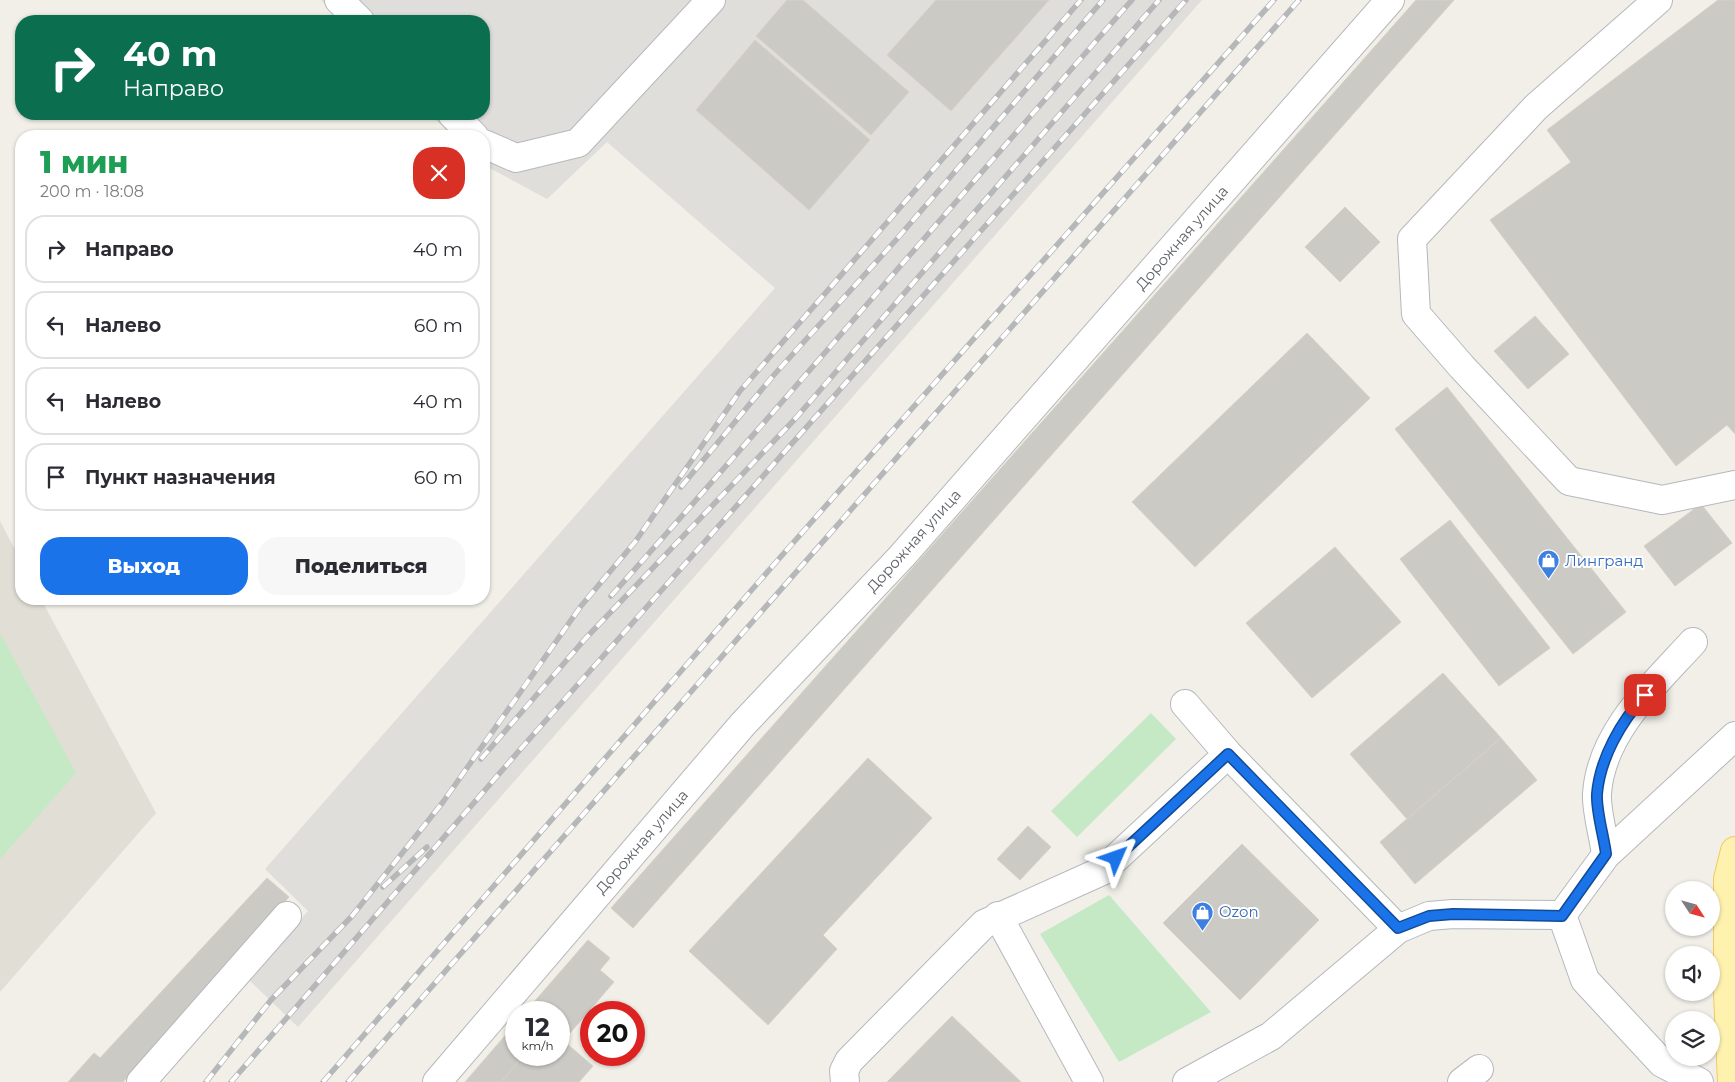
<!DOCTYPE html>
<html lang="ru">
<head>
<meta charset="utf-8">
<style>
  :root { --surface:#fff; --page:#f7f7f7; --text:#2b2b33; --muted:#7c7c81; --line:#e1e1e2; --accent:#1a73e8 }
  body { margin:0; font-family:Montserrat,sans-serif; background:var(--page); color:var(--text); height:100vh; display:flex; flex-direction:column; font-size:19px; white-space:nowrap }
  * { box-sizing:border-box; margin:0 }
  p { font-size:16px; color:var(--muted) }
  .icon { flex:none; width:28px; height:28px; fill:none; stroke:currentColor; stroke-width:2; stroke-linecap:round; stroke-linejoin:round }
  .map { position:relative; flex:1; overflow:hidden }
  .side { position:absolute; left:15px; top:130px; width:475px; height:475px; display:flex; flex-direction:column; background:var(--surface); border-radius:20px; box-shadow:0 1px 4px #0004 }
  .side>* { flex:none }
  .banner { position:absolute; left:15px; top:15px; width:475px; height:105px; border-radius:20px; box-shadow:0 1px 4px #0004; background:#0b6e4f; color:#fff; overflow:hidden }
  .needle { width:32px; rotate:126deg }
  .fabs { position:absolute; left:1665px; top:881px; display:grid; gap:10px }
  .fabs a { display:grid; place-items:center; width:55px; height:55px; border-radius:50%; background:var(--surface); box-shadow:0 1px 4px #0004; font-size:25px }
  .speed { position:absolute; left:505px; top:1001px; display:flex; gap:10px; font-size:25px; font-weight:700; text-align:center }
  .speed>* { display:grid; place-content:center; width:65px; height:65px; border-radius:50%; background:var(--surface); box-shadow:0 1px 4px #0004; line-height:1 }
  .speed small { font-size:12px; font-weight:400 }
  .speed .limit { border:8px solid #d22; background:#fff; color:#111 }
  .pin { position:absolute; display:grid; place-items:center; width:42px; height:42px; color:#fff; margin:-21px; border-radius:10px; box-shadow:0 2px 8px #0006 }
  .me { position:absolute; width:55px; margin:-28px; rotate:47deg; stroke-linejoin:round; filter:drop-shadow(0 0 4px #0008) }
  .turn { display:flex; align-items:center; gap:18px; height:105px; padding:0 25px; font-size:22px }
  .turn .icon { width:65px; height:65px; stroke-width:2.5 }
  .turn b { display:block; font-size:35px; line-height:42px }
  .round { display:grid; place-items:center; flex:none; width:52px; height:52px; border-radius:20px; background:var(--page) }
  .headline { display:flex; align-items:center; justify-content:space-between; height:85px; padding:0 25px }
  h1 { font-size:30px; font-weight:800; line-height:38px; color:#1e9e55 }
  .primary-button { display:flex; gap:10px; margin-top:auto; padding:10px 25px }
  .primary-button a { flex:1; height:58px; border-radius:20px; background:var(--accent); color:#fff; font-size:20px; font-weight:800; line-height:58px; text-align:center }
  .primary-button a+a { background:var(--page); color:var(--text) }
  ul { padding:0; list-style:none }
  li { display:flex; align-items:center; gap:15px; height:68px; margin:0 10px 8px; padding:0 15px; border:2px solid var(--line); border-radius:20px }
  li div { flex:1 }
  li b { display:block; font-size:19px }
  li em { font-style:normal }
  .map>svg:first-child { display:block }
</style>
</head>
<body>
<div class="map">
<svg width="1735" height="1082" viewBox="0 0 1735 1082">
  <rect width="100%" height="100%" fill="#f1efe8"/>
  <path fill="#e0deda" d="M 321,0 L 1202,0 L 298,1027 L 248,979 L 308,911 L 265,869 L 775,288 L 607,142 L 547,199 L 484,165 L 484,136 L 452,136 L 430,114 L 484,114 L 484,21 L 341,21 Z"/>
  <path fill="#e1ded6" d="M 0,521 L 21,561 L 21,599 L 41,599 L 156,813 L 0,992 Z"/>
  <path fill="#c5e8c5" d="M 0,633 L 76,773 L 0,859 Z
    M 1151,713 L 1176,739 L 1077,837 L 1051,811 Z
    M 1109,895 L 1211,1012 L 1119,1062 L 1040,934 Z"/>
  <path fill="#cccac5" stroke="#d6d1c6" d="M 787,0 L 803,0 L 909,92 L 871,135 L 756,36 Z
    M 936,0 L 1049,0 L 951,111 L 887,55 Z
    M 1416,0 L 1454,0 L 633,928 L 611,908 Z
    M 1718,0 L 1735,0 L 1735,434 L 1727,425 L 1676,466 L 1490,220 L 1571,162 L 1547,130 Z
    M 755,40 L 870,140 L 809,210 L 696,110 Z
    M 1345,207 L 1380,242 L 1340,282 L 1305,247 Z
    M 1535,316 L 1569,354 L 1528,389 L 1494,351 Z
    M 1307,333 L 1370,398 L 1195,567 L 1132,502 Z
    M 1447,387 L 1626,612 L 1573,654 L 1395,429 Z
    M 1701,504 L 1732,543 L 1675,586 L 1644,546 Z
    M 1450,520 L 1550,648 L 1499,686 L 1400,559 Z
    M 1335,547 L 1401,622 L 1312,698 L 1246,623 Z
    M 1443,673 L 1501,738 L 1407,819 L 1350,754 Z
    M 1501,738 L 1537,780 L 1415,884 L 1380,842 Z
    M 868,758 L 932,818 L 823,935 L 837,949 L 768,1025 L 689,951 Z
    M 1028,826 L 1051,847 L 1020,880 L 997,859 Z
    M 1242,844 L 1319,920 L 1240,1000 L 1163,923 Z
    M 267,878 L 289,897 L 123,1082 L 68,1082 L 94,1053 L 100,1058 Z
    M 588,940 L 610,958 L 600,970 L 614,982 L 570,1033 L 559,1023 L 559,1012 L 546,1012 L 534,1002 Z
    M 534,1002 L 546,1012 L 525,1012 Z
    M 952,1016 L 1021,1082 L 887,1082 Z
    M 516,1023 L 516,1055 L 524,1055 L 501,1082 L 465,1082 Z
    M 559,1037 L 593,1066 L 579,1082 L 501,1082 L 524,1055 L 559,1055 Z"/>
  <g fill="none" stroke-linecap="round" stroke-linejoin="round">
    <defs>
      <path id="minor" d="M 339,0 L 360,21
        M 1658,0 L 1536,107 L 1412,239 L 1416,314 L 1462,367 L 1569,481 L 1662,500 L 1735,485
        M 452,114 L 474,136
        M 484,144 L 516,158 L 578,143 L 711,0
        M 1185,704 L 1228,754
        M 1606,855 C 1604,837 1596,811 1597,794 C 1601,732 1654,685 1693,642
        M 998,916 L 1089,1082
        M 141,1082 L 287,916
        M 437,1082 L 743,724 L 902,556 L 1390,0
        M 845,1082 L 844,1071 L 849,1061 L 984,924 L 1102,871 L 1228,754 L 1398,929 L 1429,916 L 1453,914 L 1562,915
        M 1187,1082 L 1271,1036 L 1398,929
        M 1462,1082 L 1479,1069
        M 1699,1082 L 1662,1063 L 1585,980 L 1562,915 L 1606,855 L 1735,736"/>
      <path id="major" d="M 1732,1082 L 1728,993 L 1728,879 L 1735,851"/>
    </defs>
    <use href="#minor" stroke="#b5b8bc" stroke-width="30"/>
    <use href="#major" stroke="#f2c960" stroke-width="30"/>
    <use href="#minor" stroke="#fff" stroke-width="28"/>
    <use href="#major" stroke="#fff2af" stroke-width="28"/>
    <defs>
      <path id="rail" d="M 681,487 L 773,376 L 896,240 L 1103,0
        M 611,596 C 787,399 958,198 1132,0
        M 481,759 L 585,639 L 795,419 L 1159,0
        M 383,887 L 427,847
        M 206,1082 L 271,1000 L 352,916 L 443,802 L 581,606 L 635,542 L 740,391 L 1081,0
        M 231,1082 L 525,744 L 1186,0
        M 323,1082 L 777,561 L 1274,0
        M 348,1082 L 1299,0"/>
    </defs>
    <use href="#rail" stroke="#b6b7b8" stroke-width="5.5"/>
    <use href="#rail" stroke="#fff" stroke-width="4" stroke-dasharray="11" stroke-linecap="butt"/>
  </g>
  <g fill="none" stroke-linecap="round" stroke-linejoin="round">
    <defs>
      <path id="route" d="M 1116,858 L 1228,754 L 1398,928 L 1429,916 L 1453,914 L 1562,916 L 1606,854 C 1604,837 1596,811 1597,794 C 1600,758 1621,722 1645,695"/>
    </defs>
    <use href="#route" stroke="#114b97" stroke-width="12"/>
    <use href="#route" stroke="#1a73e8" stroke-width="9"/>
  </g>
  <defs>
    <symbol id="shop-pin" viewBox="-11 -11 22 30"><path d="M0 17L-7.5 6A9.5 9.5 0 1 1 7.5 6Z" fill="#3f7fe0" stroke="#fff"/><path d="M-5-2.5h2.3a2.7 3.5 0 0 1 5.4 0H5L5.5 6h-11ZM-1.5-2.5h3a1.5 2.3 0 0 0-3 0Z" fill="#fff"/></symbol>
  </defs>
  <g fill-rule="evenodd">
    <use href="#shop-pin" x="1536" y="548" width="25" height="34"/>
    <use href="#shop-pin" x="1190" y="900" width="25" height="34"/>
  </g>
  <g text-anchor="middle" stroke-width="4" stroke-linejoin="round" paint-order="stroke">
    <g font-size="15" fill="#5f6368" stroke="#fff">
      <text transform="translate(1182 238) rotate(-49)" y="5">Дорожная улица</text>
      <text transform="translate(914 541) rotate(-48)" y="5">Дорожная улица</text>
      <text transform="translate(642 842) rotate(-49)" y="5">Дорожная улица</text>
    </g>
    <g font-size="15" fill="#366cbe" stroke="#fff" text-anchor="start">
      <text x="1565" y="566">Лингранд</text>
      <text x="1219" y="917">Ozon</text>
    </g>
  </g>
</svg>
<div class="fabs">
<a><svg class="needle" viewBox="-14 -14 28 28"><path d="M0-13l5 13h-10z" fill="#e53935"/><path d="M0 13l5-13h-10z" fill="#7c7c81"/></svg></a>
<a><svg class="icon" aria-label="sound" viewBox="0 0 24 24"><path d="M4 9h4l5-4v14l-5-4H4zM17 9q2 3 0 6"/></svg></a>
<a><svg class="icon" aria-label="layers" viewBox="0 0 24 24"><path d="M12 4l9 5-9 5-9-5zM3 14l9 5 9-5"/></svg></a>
</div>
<div class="speed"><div>12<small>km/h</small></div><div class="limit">20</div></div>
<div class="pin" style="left:1645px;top:695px;background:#d93025"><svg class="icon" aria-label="arrive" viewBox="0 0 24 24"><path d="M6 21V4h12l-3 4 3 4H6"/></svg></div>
<svg class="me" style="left:1116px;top:858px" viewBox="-20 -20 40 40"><path d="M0-17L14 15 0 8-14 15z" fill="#1a73e8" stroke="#fff" stroke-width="4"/></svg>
<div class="banner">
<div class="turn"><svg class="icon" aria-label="right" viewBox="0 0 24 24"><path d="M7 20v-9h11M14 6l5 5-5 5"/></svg><div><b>40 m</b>Направо</div></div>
</div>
<section class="side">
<div class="headline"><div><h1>1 мин</h1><p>200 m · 18:08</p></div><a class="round" style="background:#d93025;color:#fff"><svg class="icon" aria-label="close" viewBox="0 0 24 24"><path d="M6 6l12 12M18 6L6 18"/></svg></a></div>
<ul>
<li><svg class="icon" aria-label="right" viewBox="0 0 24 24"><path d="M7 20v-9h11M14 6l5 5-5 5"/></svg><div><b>Направо</b></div><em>40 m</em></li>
<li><svg class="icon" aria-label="left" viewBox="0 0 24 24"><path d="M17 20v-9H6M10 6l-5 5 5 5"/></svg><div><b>Налево</b></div><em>60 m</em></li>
<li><svg class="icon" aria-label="left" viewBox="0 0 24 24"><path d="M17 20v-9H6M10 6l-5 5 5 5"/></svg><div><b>Налево</b></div><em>40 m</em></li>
<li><svg class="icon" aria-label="arrive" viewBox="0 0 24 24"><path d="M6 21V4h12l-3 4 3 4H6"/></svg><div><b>Пункт назначения</b></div><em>60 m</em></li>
</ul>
<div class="primary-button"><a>Выход</a><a>Поделиться</a></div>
</section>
</div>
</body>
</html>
